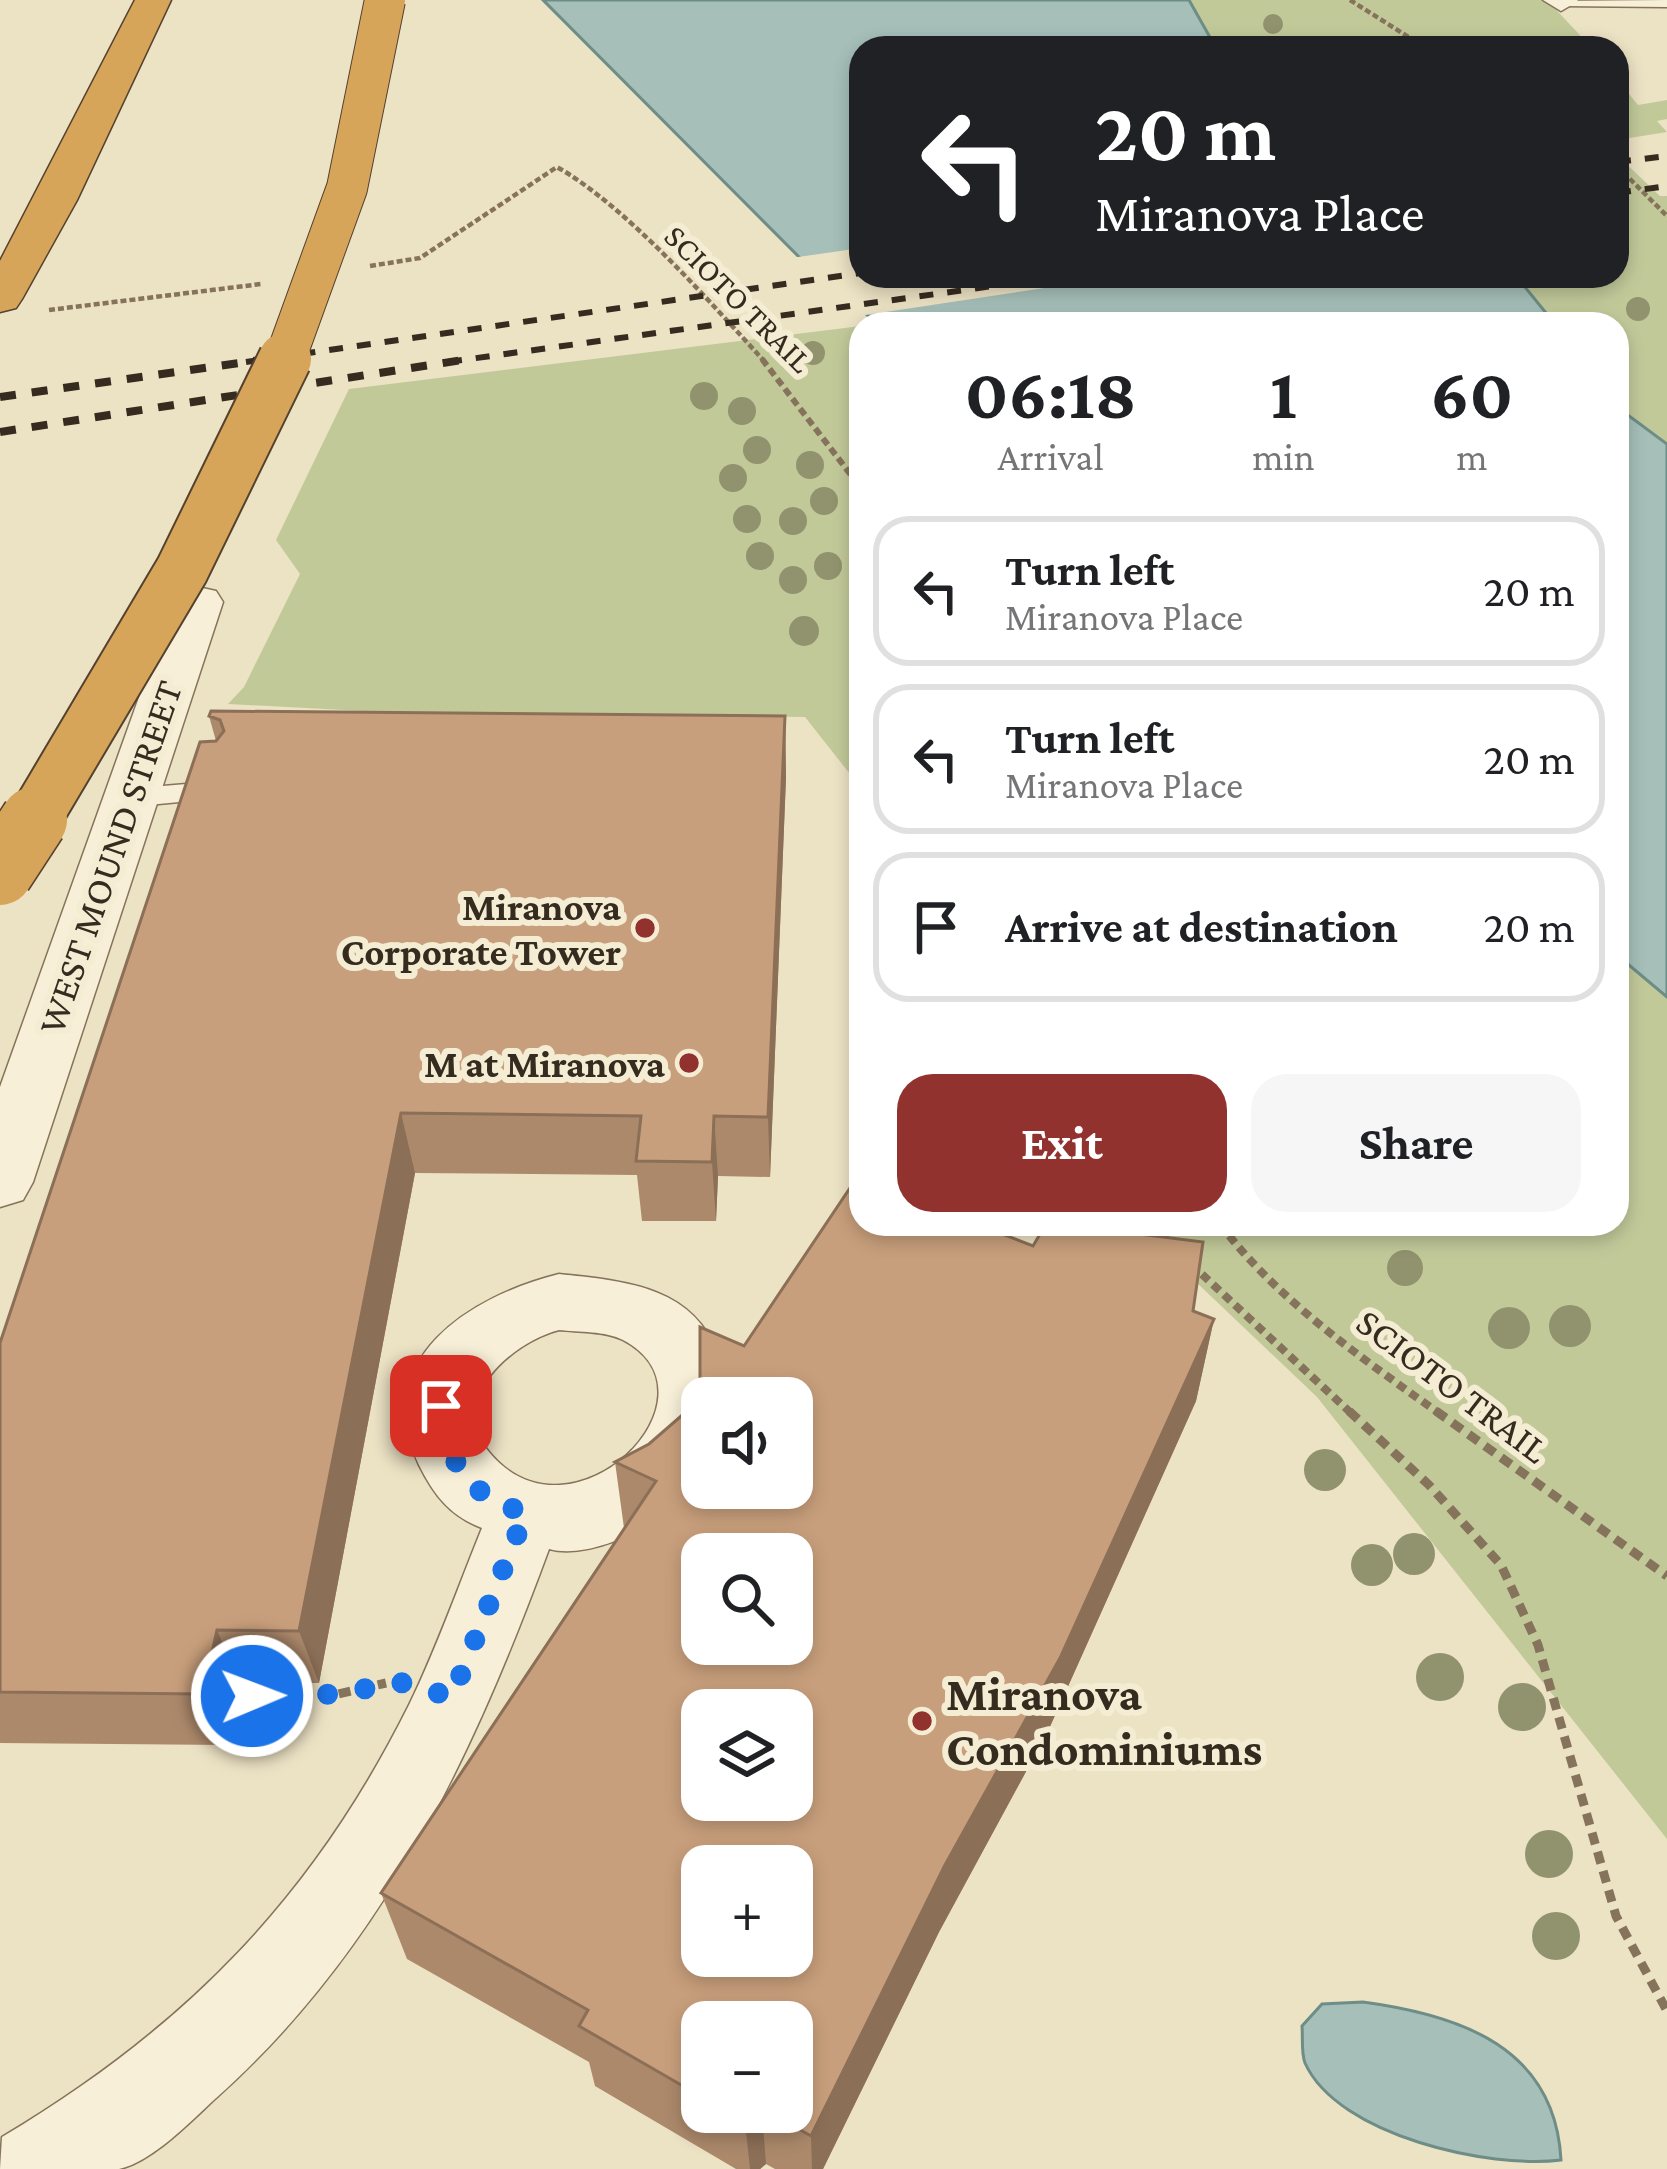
<!DOCTYPE html>
<html lang="en">
<head>
<meta charset="utf-8">
<style>
  :root { --surface:#fff; --page:#f6f6f6; --text:#202124; --muted:#757577; --line:#e0e0e0; --accent:#92322e }
  body { margin:0; font-family:"Crimson Pro",serif; background:var(--page); color:var(--text); height:100vh; display:flex; flex-direction:column; font-size:45px; white-space:nowrap }
  * { box-sizing:border-box; margin:0 }
  p { font-size:39px; color:var(--muted) }
  .icon { flex:none; width:66px; height:66px; fill:none; stroke:currentColor; stroke-width:2; stroke-linecap:round; stroke-linejoin:round }
  .map { position:relative; flex:1; overflow:hidden }
  .side { position:absolute; left:849px; top:312px; width:780px; height:924px; display:flex; flex-direction:column; background:var(--surface); border-radius:36px; box-shadow:0 6px 18px #0003 }
  .side>* { flex:none }
  .guide { position:absolute; left:849px; top:36px; width:780px; height:252px; border-radius:36px; box-shadow:0 6px 18px #0003; background:#202124; color:#fff; overflow:hidden }
  .fabs { position:absolute; left:681px; top:1377px; display:grid; gap:24px }
  .fabs a { display:grid; place-items:center; width:132px; height:132px; border-radius:24px; background:var(--surface); box-shadow:0 6px 18px #0003; font-size:60px }
  .pin { position:absolute; display:grid; place-items:center; width:102px; height:102px; color:#fff; margin:-51px; border-radius:24px; box-shadow:0 6px 18px #0006 }
  .me { position:absolute; width:132px; margin:-66px; rotate:89deg; stroke-linejoin:round; filter:drop-shadow(0 0 9px #0008) }
  .turn { display:flex; align-items:center; gap:42px; height:252px; padding:0 48px; font-size:54px }
  .turn .icon { width:156px; height:156px; stroke-width:2.5 }
  .turn b { display:block; font-size:84px; line-height:102px }
  .eta { display:flex; justify-content:space-evenly; align-items:center; height:204px; text-align:center }
  .eta b { font-size:72px; font-weight:700; line-height:84px }
  .cta { display:flex; gap:24px; margin-top:auto; padding:24px 48px }
  .cta a { flex:1; height:138px; border-radius:36px; background:var(--accent); color:#fff; font-size:48px; font-weight:700; line-height:138px; text-align:center }
  .cta a+a { background:var(--page); color:var(--text) }
  ul { padding:0; list-style:none }
  li { display:flex; align-items:center; gap:36px; height:150px; margin:0 24px 18px; padding:0 24px; border:6px solid var(--line); border-radius:36px }
  li div { flex:1 }
  li b { display:block; font-size:45px }
  li em { font-style:normal }
  .map>svg:first-child { display:block }
</style>
</head>
<body>
<div class="map">
<svg width="1667" height="2169" viewBox="0 0 1667 2169">
  <rect width="100%" height="100%" fill="#ece2c4"/>
  <path fill="#c2c999" d="M 1189,0 L 1547,0 L 1592,48 L 1216,48 Z
    M 1617,79 L 1638,105 L 1667,100 L 1667,119 L 1657,121 L 1667,132 L 1617,140 Z
    M 1617,155 L 1660,196 L 1667,196 L 1667,444 L 1617,406 L 1617,324 L 1555,324 L 1516,276 L 1617,276 Z
    M 861,326 L 861,788 L 805,717 L 382,712 L 228,704 L 244,687 L 300,574 L 276,540 L 349,389 Z
    M 1617,955 L 1667,997 L 1667,1839 L 1317,1397 L 1135,1224 L 1617,1224 Z"/>
  <path fill="#a6bfb9" stroke="#6d8d86" stroke-width="3" d="M 543,0 L 1189,0 L 1216,48 L 861,48 L 861,276 L 1516,276 L 1555,324 L 878,324 L 805,263 Z
    M 1617,407 L 1667,444 L 1667,997 L 1617,955 Z
    M 1363,2002 C 1460,2015 1555,2047 1561,2160 C 1490,2169 1338,2136 1305,2063 C 1301,2053 1303,2037 1302,2026 L 1322,2004 Z"/>
  <path fill="#ece2c4" d="M 861,248 L 861,276 L 1124,276 L 859,316 L 791,258 Z"/>
  <g fill="none" stroke-linecap="round" stroke-linejoin="round">
    <defs>
      <path id="lane" d="M 1667,0 L 1667,7 L 1561,6 L 1552,1 Z
        M 222,781 L 232,783 L 236,790 L 232,797 L 127,807 L 112,798 L 127,789 Z"/>
      <path id="street" d="M 1543,0 L 1577,0 L 1578,1 L 1561,11 Z
        M 198,587 L 216,591 L 223,602 L 33,1182 L 23,1200 L 0,1207 L 0,1087 L 173,602 L 180,591 Z
        M 559,1274 C 622,1281 692,1285 717,1353 C 724,1369 730,1381 727,1398 L 702,1398 C 702,1420 708,1453 700,1473 C 682,1516 595,1562 549,1549 C 473,1756 383,1949 215,2099 C 191,2121 152,2162 119,2169 C 84,2169 37,2169 0,2169 L 2,2137 C 185,2028 313,1898 409,1705 C 437,1648 458,1587 482,1528 C 450,1516 434,1495 419,1465 C 368,1359 471,1296 559,1274 ZM 559,1330 C 578,1332 606,1331 623,1340 C 729,1396 572,1553 489,1452 C 445,1400 512,1342 559,1330 Z"/>
      <path id="highway" d="M 135,0 L 171,0 L 77,200 L 22,299 L 16,308 L 0,312 L 0,261 Z"/>
    </defs>
    <use href="#lane" stroke="#86735b" stroke-width="3"/>
    <use href="#street" stroke="#86735b" stroke-width="3"/>
    <use href="#highway" stroke="#54422f" stroke-width="3"/>
    <path stroke="#86735b" stroke-width="4.5" stroke-dasharray="6 3" stroke-linecap="butt" d="M 1350,0 L 1426,48
      M 1617,166 L 1667,216
      M 370,266 L 420,258 L 557,167 C 627,207 709,301 765,362
      M 49,310 L 261,284"/>
    <path stroke="#86735b" stroke-width="6" stroke-dasharray="8 4.5" stroke-linecap="butt" d="M 762,359 L 861,488"/>
    <path stroke="#86735b" stroke-width="8" stroke-dasharray="9 6" stroke-linecap="butt" d="M 1152,1224 L 1168,1241
      M 1220,1224 C 1278,1301 1362,1358 1440,1414
      M 1191,1264 L 1352,1414"/>
    <path stroke="#86735b" stroke-width="9" stroke-dasharray="12 8" stroke-linecap="butt" d="M 1349,1411 L 1429,1485 L 1501,1565 L 1538,1645 L 1616,1916 L 1667,2011
      M 1436,1411 L 1667,1576
      M 254,1683 L 252,1696 L 338,1694 L 386,1683"/>
    <use href="#lane" fill="#f7efd7" fill-rule="evenodd"/>
    <use href="#street" fill="#f7efd7" fill-rule="evenodd"/>
    <use href="#highway" fill="#d7a559" fill-rule="evenodd"/>
    <path stroke="#362b1f" stroke-width="6" stroke-dasharray="14 14" stroke-linecap="butt" d="M 1617,162 L 1667,156
      M 1617,193 L 1667,186
      M 246,362 L 861,273
      M 448,362 L 1065,276"/>
    <path stroke="#362b1f" stroke-width="8" stroke-dasharray="16 16" stroke-linecap="butt" d="M 0,397 L 267,359
      M 0,432 L 469,359"/>
    <defs>
      <path id="highway-bridge-far2" d="M 284,362 L 347,188 L 385,0"/>
      <path id="highway-bridge-far1" d="M 32,823 L 182,570 L 285,359"/>
      <path id="highway-bridge" d="M 0,872 L 34,820"/>
    </defs>
    <use href="#highway-bridge-far2" stroke="#54422f" stroke-width="42" stroke-linecap="butt"/>
    <use href="#highway-bridge-far1" stroke="#54422f" stroke-width="56" stroke-linecap="butt"/>
    <use href="#highway-bridge" stroke="#54422f" stroke-width="69" stroke-linecap="butt"/>
    <use href="#highway-bridge-far2" stroke="#d7a559" stroke-width="40"/>
    <use href="#highway-bridge-far1" stroke="#d7a559" stroke-width="52"/>
    <use href="#highway-bridge" stroke="#d7a559" stroke-width="66"/>
  </g>
  <g fill="#90936d">
    <circle cx="1273" cy="24" r="10"/>
    <circle cx="1638" cy="309" r="12"/>
    <circle cx="813" cy="353" r="12"/>
    <circle cx="704" cy="396" r="14"/>
    <circle cx="742" cy="411" r="14"/>
    <circle cx="757" cy="450" r="14"/>
    <circle cx="810" cy="465" r="14"/>
    <circle cx="733" cy="478" r="14"/>
    <circle cx="824" cy="501" r="14"/>
    <circle cx="747" cy="519" r="14"/>
    <circle cx="793" cy="521" r="14"/>
    <circle cx="760" cy="556" r="14"/>
    <circle cx="828" cy="566" r="14"/>
    <circle cx="793" cy="580" r="14"/>
    <circle cx="804" cy="631" r="15"/>
    <circle cx="1405" cy="1268" r="18"/>
    <circle cx="1570" cy="1326" r="21"/>
    <circle cx="1509" cy="1328" r="21"/>
    <circle cx="1325" cy="1470" r="21"/>
    <circle cx="1414" cy="1554" r="21"/>
    <circle cx="1372" cy="1565" r="21"/>
    <circle cx="1440" cy="1677" r="24"/>
    <circle cx="1522" cy="1707" r="24"/>
    <circle cx="1549" cy="1854" r="24"/>
    <circle cx="1556" cy="1936" r="24"/>
  </g>
  <path fill="#ac896b" fill-rule="evenodd" d="M 209,716 L 785,716 L 786,777 L 770,1177 L 718,1176 L 716,1221 L 642,1221 L 637,1175 L 415,1173 L 319,1683 L 240,1683 L 228,1745 L 0,1743 L 0,1343 L 216,741 Z
    M 1193,1311 L 1214,1319 L 1196,1401 L 1048,1731 L 939,1932 L 823,2169 L 775,2169 L 766,2164 L 760,2169 L 736,2169 L 595,2086 L 589,2062 L 407,1959 L 381,1893 L 624,1528 L 615,1462 L 649,1444 L 687,1411 L 744,1346 ZM 702,2022 L 792,2112 L 702,2112 Z"/>
  <path fill="#8c6f57" d="M 785,716 L 786,777 L 770,1177 L 768,1117 Z
    M 401,1113 L 415,1173 L 319,1683 L 299,1631 Z
    M 714,1116 L 718,1176 L 716,1221 L 712,1162 Z
    M 1214,1319 L 1196,1401 L 1048,1731 L 939,1932 L 823,2169 L 812,2169 L 811,2136 Z
    M 217,1630 L 240,1683 L 228,1745 L 203,1694 Z
    M 757,2112 L 762,2112 L 766,2164 L 760,2169 L 750,2169 L 745,2122 Z"/>
  <path fill="#c89f7c" stroke="#8c6f57" stroke-width="3" fill-rule="evenodd" d="M 211,711 L 785,716 L 768,1117 L 714,1116 L 712,1162 L 636,1161 L 641,1116 L 401,1113 L 299,1631 L 217,1630 L 203,1694 L 0,1692 L 0,1343 L 200,742 L 216,741 L 224,731 L 220,720 L 209,716 Z
    M 858,1176 L 861,1177 L 861,1224 L 977,1224 L 1033,1246 L 1046,1224 L 1059,1224 L 1203,1242 L 1193,1311 L 1214,1319 L 1060,1658 L 945,1865 L 811,2136 L 769,2112 L 792,2112 L 792,2022 L 702,2022 L 702,2097 L 579,2026 L 588,2010 L 381,1893 L 656,1481 L 615,1462 L 649,1444 L 687,1411 L 700,1385 L 700,1327 L 744,1346 ZM 702,1398 L 792,1398 L 792,1488 L 702,1488 ZM 702,1554 L 792,1554 L 792,1644 L 702,1644 ZM 702,1710 L 792,1710 L 792,1800 L 702,1800 ZM 702,1866 L 792,1866 L 792,1956 L 702,1956 Z
    M 727,2112 L 757,2112 L 745,2122 Z"/>
  <g fill="none" stroke-linecap="round" stroke-linejoin="round">
    <path stroke="#1a73e8" stroke-width="21" stroke-dasharray="0 37.8" d="M 252,1696 L 338,1694 L 399,1682 L 452,1697 L 526,1512 C 471,1500 444,1459 441,1406"/>
  </g>
  <g fill="#92322e" stroke="#f4ecd3" stroke-width="4.5">
    <circle cx="645" cy="928" r="12"/>
    <circle cx="689" cy="1063" r="12"/>
    <circle cx="922" cy="1721" r="12"/>
  </g>
  <g text-anchor="middle" stroke-width="12" stroke-linejoin="round" paint-order="stroke">
    <g font-size="33" fill="#362b1f" stroke="#f4ecd3">
      <text transform="translate(739 298) rotate(45)" y="12">SCIOTO TRAIL</text>
    </g>
    <g font-size="39" fill="#362b1f" stroke="#f4ecd3">
      <text transform="translate(109 857) rotate(-71)" y="14">WEST MOUND STREET</text>
      <text transform="translate(1453 1385) rotate(37)" y="14">SCIOTO TRAIL</text>
    </g>
    <g font-size="39" font-weight="bold" fill="#362b1f" stroke="#f4ecd3" text-anchor="end">
      <text x="621" y="920">Miranova<tspan x="621" dy="45">Corporate Tower</tspan></text>
      <text x="665" y="1077">M at Miranova</text>
    </g>
    <g font-size="48" font-weight="bold" fill="#362b1f" stroke="#f4ecd3" text-anchor="start">
      <text x="946" y="1710">Miranova<tspan x="946" dy="55">Condominiums</tspan></text>
    </g>
  </g>
</svg>
<div class="fabs">
<a><svg class="icon" aria-label="sound" viewBox="0 0 24 24"><path d="M4 9h4l5-4v14l-5-4H4zM17 9q2 3 0 6"/></svg></a>
<a><svg class="icon" aria-label="search" viewBox="0 0 24 24"><circle cx="10" cy="10" r="6"/><path d="M15 15l6 6"/></svg></a>
<a><svg class="icon" aria-label="layers" viewBox="0 0 24 24"><path d="M12 4l9 5-9 5-9-5zM3 14l9 5 9-5"/></svg></a>
<a>+</a>
<a>−</a>
</div>
<div class="pin" style="left:441px;top:1406px;background:#d93025"><svg class="icon" aria-label="arrive" viewBox="0 0 24 24"><path d="M6 21V4h12l-3 4 3 4H6"/></svg></div>
<svg class="me" style="left:252px;top:1696px" viewBox="-20 -20 40 40"><circle r="17" fill="#1a73e8" stroke="#fff" stroke-width="3"/><path d="M0-11L8 9 0 5-8 9z" fill="#fff"/></svg>
<div class="guide">
<div class="turn"><svg class="icon" aria-label="left" viewBox="0 0 24 24"><path d="M17 20v-9H6M10 6l-5 5 5 5"/></svg><div><b>20 m</b>Miranova Place</div></div>
</div>
<section class="side">
<div class="eta">
<div><b>06:18</b><p>Arrival</p></div>
<div><b>1</b><p>min</p></div>
<div><b>60</b><p>m</p></div>
</div>
<ul>
<li><svg class="icon" aria-label="left" viewBox="0 0 24 24"><path d="M17 20v-9H6M10 6l-5 5 5 5"/></svg><div><b>Turn left</b><p>Miranova Place</p></div><em>20 m</em></li>
<li><svg class="icon" aria-label="left" viewBox="0 0 24 24"><path d="M17 20v-9H6M10 6l-5 5 5 5"/></svg><div><b>Turn left</b><p>Miranova Place</p></div><em>20 m</em></li>
<li><svg class="icon" aria-label="arrive" viewBox="0 0 24 24"><path d="M6 21V4h12l-3 4 3 4H6"/></svg><div><b>Arrive at destination</b></div><em>20 m</em></li>
</ul>
<div class="cta"><a>Exit</a><a>Share</a></div>
</section>
</div>
</body>
</html>
